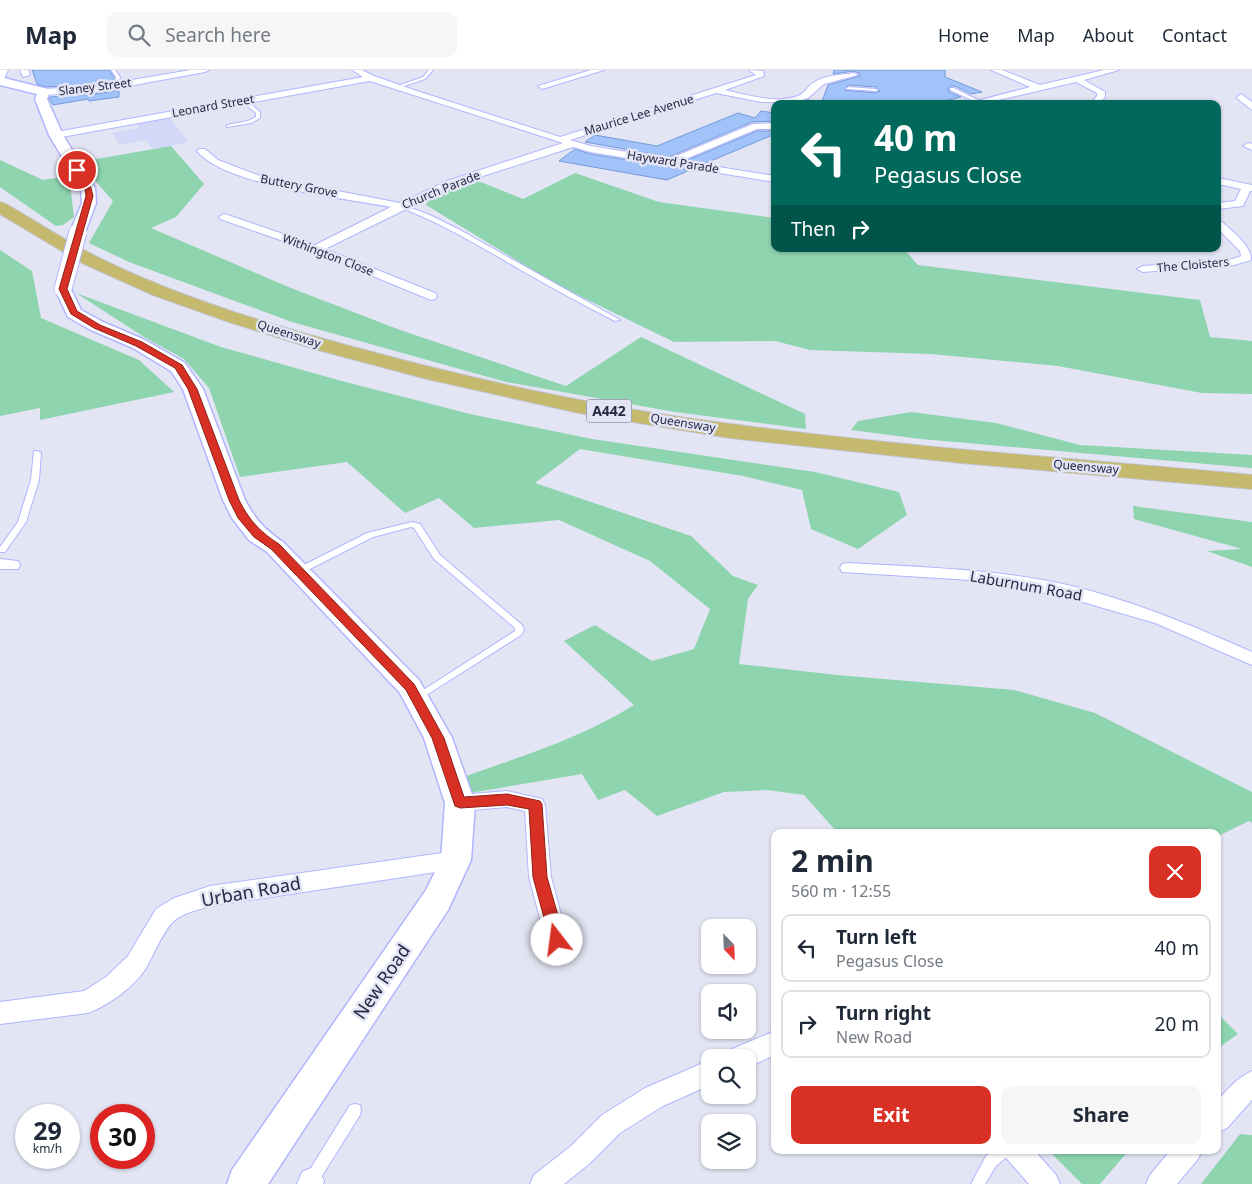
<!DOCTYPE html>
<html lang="en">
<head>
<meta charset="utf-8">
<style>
  :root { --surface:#fff; --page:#f6f6f7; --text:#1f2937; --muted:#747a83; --line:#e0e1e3; --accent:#d93025 }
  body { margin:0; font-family:"Noto Sans",sans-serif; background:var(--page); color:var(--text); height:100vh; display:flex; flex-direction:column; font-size:19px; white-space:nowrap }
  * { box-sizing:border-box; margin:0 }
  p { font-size:16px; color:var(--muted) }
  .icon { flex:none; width:28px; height:28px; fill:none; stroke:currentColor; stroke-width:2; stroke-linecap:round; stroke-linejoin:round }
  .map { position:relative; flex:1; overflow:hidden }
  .sheet { position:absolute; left:771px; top:759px; width:450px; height:325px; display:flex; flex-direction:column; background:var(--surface); border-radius:10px; box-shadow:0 1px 4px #0004 }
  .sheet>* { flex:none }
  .guide { position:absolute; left:771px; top:30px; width:450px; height:152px; border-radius:10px; box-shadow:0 1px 4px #0004; background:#00695c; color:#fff; overflow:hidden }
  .needle { width:32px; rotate:157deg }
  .tools { position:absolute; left:701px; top:849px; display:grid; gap:10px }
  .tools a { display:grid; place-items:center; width:55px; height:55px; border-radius:10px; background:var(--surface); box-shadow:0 1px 4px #0004; font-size:25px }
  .speed { position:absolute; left:15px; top:1034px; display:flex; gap:10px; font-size:25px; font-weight:700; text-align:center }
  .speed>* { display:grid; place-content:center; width:65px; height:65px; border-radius:50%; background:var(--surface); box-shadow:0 1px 4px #0004; line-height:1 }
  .speed small { font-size:12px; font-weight:400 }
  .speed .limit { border:8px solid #d22; background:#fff; color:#111 }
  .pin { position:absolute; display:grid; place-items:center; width:42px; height:42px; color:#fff; margin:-21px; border:2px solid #fff; border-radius:50%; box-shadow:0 1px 5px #0007 }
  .me { position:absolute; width:55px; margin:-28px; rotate:345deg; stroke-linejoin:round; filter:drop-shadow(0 0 4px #0008) }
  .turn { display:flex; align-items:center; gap:18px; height:105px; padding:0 20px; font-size:22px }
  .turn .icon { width:65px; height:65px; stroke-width:2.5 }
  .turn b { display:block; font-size:35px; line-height:42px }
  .then { display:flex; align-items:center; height:48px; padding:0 20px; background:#0003; gap:10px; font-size:19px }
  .round { display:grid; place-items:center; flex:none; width:52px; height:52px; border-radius:10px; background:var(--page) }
  .summary { display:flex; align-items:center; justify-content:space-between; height:85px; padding:0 20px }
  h1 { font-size:30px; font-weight:700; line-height:38px }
  .cta { display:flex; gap:10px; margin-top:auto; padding:10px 20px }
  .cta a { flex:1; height:58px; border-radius:10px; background:var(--accent); color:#fff; font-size:20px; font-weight:700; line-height:58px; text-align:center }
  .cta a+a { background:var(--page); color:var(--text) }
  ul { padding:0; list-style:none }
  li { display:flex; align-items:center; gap:15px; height:68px; margin:0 10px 8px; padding:0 10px; border:2px solid var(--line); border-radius:10px }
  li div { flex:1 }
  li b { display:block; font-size:19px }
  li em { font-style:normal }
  header { display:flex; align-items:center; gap:30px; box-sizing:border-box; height:70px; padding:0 25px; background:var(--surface); border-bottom:1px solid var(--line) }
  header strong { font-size:24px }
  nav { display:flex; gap:28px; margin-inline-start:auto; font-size:18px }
  .search { width:350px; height:45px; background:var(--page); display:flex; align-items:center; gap:12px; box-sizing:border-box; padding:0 18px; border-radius:10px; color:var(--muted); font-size:19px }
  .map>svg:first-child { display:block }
</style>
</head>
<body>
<header>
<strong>Map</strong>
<div class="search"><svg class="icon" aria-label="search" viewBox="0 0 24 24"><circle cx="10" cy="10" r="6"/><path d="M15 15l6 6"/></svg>Search here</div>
<nav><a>Home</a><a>Map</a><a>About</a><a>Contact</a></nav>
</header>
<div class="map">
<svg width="1252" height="1114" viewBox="0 0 1252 1114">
  <rect width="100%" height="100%" fill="#e3e5f4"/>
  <path fill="#d3d7f8" d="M 169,47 L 189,72 L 153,79 L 146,70 L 120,75 L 112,63 L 139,58 L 136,53 Z"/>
  <path fill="#8ed4af" d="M 171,76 L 204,114 L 176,147 L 151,158 L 291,218 L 400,260 L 566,316 L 641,267 L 805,344 L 806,359 L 675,342 L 506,312 L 292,252 L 129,192 L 89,173 L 113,131 L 79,92 Z
    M 0,90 L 43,110 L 69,106 L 74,147 L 63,155 L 56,156 L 0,117 Z
    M 575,103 L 659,132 L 775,148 L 775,179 L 904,179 L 918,195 L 1200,230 L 1210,267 L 1252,271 L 1252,324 L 1202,323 L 1058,296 L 931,284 L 810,280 L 775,271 L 674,272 L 559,216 L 426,135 L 428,130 L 473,109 L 523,129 Z
    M 0,180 L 32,201 L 41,248 L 139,290 L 174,322 L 40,350 L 40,338 L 0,346 Z
    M 76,223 L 221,277 L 338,310 L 470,344 L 592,369 L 815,402 L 899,422 L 907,445 L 858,479 L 811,459 L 802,420 L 743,406 L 580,379 L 535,413 L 691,466 L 733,506 L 758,515 L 748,529 L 739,594 L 837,605 L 1014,620 L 1095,643 L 1252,722 L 1252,753 L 1249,751 L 1218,766 L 1218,762 L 837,762 L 804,725 L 767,720 L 724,722 L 657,746 L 625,720 L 598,730 L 582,704 L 470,723 L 466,706 C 523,686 583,667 634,635 L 564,571 L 595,555 L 652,591 L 694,579 L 710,539 L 650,491 L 559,450 L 474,458 L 439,428 L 405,443 L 347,392 L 240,407 L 209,318 L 184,289 L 144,267 Z
    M 911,342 L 996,353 L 1080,375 L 1252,385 L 1252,398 L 921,369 L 851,360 L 858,351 Z
    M 1133,436 L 1252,452 L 1252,497 L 1207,481 L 1242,479 L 1134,449 Z
    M 1218,944 L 1238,964 L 1218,978 Z
    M 1240,1064 L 1252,1065 L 1252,1114 L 1201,1114 Z
    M 1048,1080 L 1129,1080 L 1100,1114 L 1082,1114 Z"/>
  <path fill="#a1c3fa" stroke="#759bdb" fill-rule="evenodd" d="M 32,0 L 109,0 L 114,7 L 113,11 L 96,14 L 47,17 L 37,14 Z
    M 834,0 L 945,0 L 945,7 L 982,22 L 971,24 L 955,16 L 950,16 L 948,18 L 949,22 L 961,27 L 945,31 L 945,34 L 848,34 L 822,31 L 828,15 L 860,6 L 859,3 L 854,1 L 833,4 ZM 848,15 L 876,17 L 880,21 L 876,23 L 845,20 Z
    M 119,20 L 119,27 L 89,31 L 88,29 L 53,35 L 49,28 L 50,27 L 96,24 Z
    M 761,41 L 775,43 L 775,51 L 752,52 L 669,87 L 585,72 L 595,65 L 657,76 L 738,43 L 755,48 Z
    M 757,61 L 775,61 L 775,64 L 706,93 L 688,90 Z
    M 575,79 L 590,84 L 690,100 L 667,110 L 559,91 Z"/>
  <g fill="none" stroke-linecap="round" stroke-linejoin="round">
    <defs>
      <path id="lane" d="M 111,0 L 115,0 L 120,7 L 119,11 L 133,12 L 118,13 L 116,16 L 114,16 L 116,7 Z
        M 429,0 L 433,0 L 425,9 L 398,18 L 395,17 L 423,7 Z
        M 848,17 L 876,19 L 878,20 L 876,21 L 846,19 Z
        M 950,18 L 954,18 L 982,32 L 978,33 L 950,20 Z
        M 794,28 L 825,33 L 827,34 L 816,34 L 796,30 Z
        M 242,30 L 246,30 L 260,42 L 260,48 L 251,53 L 227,57 L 227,55 L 248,51 L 256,47 L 256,43 L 242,32 Z
        M 401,134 L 432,146 L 460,160 L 620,250 L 615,251 C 583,235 552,218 521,200 C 481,177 442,153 399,137 L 398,136 Z
        M 34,381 L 37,381 L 41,383 L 39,410 L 26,452 L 5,482 L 0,482 L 0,477 L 18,452 L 31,410 Z
        M 412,452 L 420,454 L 440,485 L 522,555 L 524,560 L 521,565 L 417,631 L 414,630 L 412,628 L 414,626 L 515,561 L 515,558 L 434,489 L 414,458 L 411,457 L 373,467 L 302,503 L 296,503 L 295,501 L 296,499 L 367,463 Z
        M 355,1034 L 360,1035 L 361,1040 L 360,1045 L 317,1114 L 306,1114 L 304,1111 L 306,1106 L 350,1035 Z
        M 994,1080 L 1011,1080 L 1009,1085 L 996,1096 L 985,1114 L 971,1114 L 986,1086 Z"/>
      <path id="street" d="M 0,0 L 8,0 L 3,11 L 0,12 Z
        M 20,0 L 28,0 L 30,5 L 23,7 Z
        M 191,0 L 209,0 L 205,2 L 96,22 L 44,25 L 40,22 L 44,19 L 96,16 Z
        M 352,0 L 362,0 L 374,6 L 420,22 L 560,67 L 756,5 L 749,0 L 763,1 L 764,6 L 725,20 C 748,25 775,34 798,26 C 805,23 807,17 813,13 C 824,5 841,5 854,3 L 858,5 L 824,14 L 808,28 L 793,32 L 761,32 L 716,23 L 570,70 L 591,76 L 669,89 L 753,54 L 775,53 L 775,59 L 757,59 L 681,91 L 775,106 L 775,112 L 590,82 L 573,77 L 455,115 L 325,179 L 435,223 L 437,226 L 435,229 L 431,230 L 312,181 L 220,149 L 219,147 L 224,144 L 228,145 L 315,175 L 391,137 C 344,128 226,116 197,81 L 199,79 L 205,79 L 218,90 L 260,106 L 400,133 L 447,111 L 563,73 L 370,11 L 56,68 L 51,65 L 56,62 L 363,7 Z
        M 591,0 L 604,0 L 542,19 L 538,16 Z
        M 991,0 L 1002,0 L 1040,15 L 1104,0 L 1119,0 L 1084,10 L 1105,22 L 1105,27 L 1099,34 L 1090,34 L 1097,26 L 1097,23 L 1076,12 L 981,34 L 965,34 L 1030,17 Z
        M 1241,24 L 1252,32 L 1252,40 L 1238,29 L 1237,27 Z
        M 1248,73 L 1252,74 L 1252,80 L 1243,76 Z
        M 1218,108 L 1252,115 L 1252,121 L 1250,121 L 1243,136 L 1218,139 L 1218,133 L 1235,131 L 1241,119 L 1218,114 Z
        M 1218,151 L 1222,152 C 1232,161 1252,176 1251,190 L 1234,195 L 1143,202 L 1137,199 L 1143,196 L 1233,189 L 1241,186 L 1240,181 L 1218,159 Z
        M 0,489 L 18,491 L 20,495 L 18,499 L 0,499 Z
        M 848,493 C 920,497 992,499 1063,514 C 1129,529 1191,555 1252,582 L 1252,595 L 1155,553 L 1062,526 L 971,510 L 842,502 L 840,498 L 842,494 Z
        M 507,721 L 542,729 L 545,735 L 551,807 L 568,871 L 565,878 L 557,881 L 549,878 L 546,871 L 529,807 L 525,741 L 507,737 L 460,741 L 453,739 L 450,733 L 453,727 L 460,725 Z
        M 456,781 L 464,784 L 467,790 L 464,796 L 456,799 L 210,836 C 198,840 180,843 171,854 C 161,866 154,884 146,898 C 134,917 109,935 88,943 L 0,954 L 0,932 L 84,921 L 106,907 L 128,886 L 156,839 L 174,828 L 210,816 Z
        M 775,961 L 775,985 L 748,997 L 748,988 L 729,988 L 732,979 Z
        M 710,990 L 710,1015 L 663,1036 L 620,1063 L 589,1094 L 564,1114 L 530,1114 L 534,1105 L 571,1076 L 602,1045 L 645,1018 Z
        M 1252,1001 L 1252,1030 L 1227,1058 L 1218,1062 L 1218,1030 C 1228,1019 1237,1008 1252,1001 Z
        M 1003,1080 L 1034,1080 L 1056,1105 L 1060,1114 L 1029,1114 L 1007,1089 Z
        M 1171,1080 L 1202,1080 L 1198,1089 L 1177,1114 L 1146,1114 L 1150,1105 Z
        M 311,1098 L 320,1102 L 324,1111 L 323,1114 L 297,1114 L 302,1102 Z"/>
      <path id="secondary" d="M 0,7 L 48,19 L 50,22 L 47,29 L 63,65 L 95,118 L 96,133 L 84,165 L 72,165 L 70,162 L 82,133 L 81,118 L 49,65 L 35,29 L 37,24 L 0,15 Z
        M 63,214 L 69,215 L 81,240 L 103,252 L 145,270 L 185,293 L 203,319 L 245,430 C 255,449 265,460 283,472 L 419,610 L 452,668 L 475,733 L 471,790 L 448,840 L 268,1114 L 227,1114 L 232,1100 L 426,820 L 441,790 L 445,733 L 424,668 L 400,623 L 267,482 L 249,470 L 232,448 L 223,430 L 183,319 L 171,301 L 133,278 L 91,260 L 68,247 L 55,219 L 57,215 Z"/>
      <path id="highway" d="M 0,132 L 6,134 C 35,151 65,170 95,186 C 183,230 281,258 376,283 C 492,314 611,339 731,354 C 904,377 1078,389 1252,405 L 1252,419 L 962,393 L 730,368 L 579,343 L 427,309 L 318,280 L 229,252 L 153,225 L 82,193 L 0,144 Z"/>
    </defs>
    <use href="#lane" stroke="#b0b5ff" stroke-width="2"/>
    <use href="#street" stroke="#b0b5ff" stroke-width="2"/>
    <use href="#secondary" stroke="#b0b5ff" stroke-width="3"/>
    <use href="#highway" stroke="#c2c3cb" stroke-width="2"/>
    <use href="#lane" fill="#fff" fill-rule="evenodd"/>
    <use href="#street" fill="#fff" fill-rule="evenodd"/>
    <use href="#secondary" fill="#fff" fill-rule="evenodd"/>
    <use href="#highway" fill="#c5b96e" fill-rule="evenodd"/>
    <defs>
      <path id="secondary-bridge" d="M 63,219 L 78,162"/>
    </defs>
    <use href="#secondary-bridge" stroke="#b0b5ff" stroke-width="19" stroke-linecap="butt"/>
    <use href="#secondary-bridge" stroke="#fff" stroke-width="17"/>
  </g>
  <path fill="#d93025" stroke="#8d1f18" d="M 75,98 L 80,100 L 91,118 L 93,126 L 67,219 L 77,241 L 100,255 L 142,272 L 182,295 L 197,319 L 239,430 C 249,450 260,462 279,474 L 414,614 L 444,668 L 464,727 L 507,724 L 540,731 L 542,734 L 547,807 L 565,870 L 562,875 L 557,877 L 552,875 L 550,870 L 533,807 L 529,739 L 507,735 L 460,738 L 455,736 L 432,668 L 406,620 L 271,479 L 254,467 L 238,448 L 229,430 L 188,319 L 175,298 L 136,276 L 94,258 L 71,244 L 59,219 L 86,126 L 85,118 Z"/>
  <g text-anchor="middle" stroke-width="5" stroke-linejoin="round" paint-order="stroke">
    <g font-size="12" fill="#262844" stroke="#e3e5f4">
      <text transform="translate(95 17) rotate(-7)" y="4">Slaney Street</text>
      <text transform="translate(213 36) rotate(-10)" y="4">Leonard Street</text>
      <text transform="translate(639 45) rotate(-17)" y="4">Maurice Lee Avenue</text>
      <text transform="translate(673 92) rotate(9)" y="4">Hayward Parade</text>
      <text transform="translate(299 116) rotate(11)" y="4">Buttery Grove</text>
      <text transform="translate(441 120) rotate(-22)" y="4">Church Parade</text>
      <text transform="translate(328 185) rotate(21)" y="4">Withington Close</text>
      <text transform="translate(1193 195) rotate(-5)" y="4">The Cloisters</text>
      <text transform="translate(289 264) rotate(18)" y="4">Queensway</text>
      <text transform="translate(683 353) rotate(9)" y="4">Queensway</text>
      <text transform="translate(1086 397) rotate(5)" y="4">Queensway</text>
    </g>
    <rect fill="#e3e5f4" stroke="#5f6179" stroke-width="1" x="586.5" y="329.5" width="45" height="23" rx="4"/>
    <g font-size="14" font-weight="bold" fill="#262844">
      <text x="609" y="346">A442</text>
    </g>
    <g font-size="15" fill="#262844" stroke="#e3e5f4">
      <text transform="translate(1026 516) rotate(10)" y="5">Laburnum Road</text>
    </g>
    <g font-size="18" fill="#262844" stroke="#e3e5f4">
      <text transform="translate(251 822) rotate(-10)" y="6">Urban Road</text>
      <text transform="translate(382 912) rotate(-56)" y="6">New Road</text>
    </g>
  </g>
</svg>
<div class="tools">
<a><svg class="needle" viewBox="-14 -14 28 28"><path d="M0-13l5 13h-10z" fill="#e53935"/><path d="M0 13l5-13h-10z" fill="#747a83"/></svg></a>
<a><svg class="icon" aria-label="sound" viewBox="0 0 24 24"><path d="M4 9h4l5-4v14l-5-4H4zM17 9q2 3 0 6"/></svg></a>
<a><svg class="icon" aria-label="search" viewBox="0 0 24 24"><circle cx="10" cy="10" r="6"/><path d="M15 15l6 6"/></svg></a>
<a><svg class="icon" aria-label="layers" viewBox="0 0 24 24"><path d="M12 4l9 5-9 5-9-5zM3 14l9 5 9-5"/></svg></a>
</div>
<div class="speed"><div>29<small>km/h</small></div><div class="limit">30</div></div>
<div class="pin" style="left:77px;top:100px;background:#d93025"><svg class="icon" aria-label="arrive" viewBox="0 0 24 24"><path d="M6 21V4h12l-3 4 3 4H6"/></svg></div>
<svg class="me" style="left:557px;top:870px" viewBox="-20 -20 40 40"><circle r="19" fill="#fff"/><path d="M0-13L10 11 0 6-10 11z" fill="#d93025"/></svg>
<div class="guide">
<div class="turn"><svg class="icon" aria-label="left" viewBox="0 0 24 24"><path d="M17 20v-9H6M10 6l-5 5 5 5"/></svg><div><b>40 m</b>Pegasus Close</div></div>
<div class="then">Then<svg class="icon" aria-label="right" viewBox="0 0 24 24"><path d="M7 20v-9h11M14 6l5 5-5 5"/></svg></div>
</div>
<section class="sheet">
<div class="summary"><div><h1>2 min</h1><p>560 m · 12:55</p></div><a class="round" style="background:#d93025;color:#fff"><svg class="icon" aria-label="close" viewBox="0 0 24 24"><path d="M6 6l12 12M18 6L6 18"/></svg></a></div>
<ul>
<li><svg class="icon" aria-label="left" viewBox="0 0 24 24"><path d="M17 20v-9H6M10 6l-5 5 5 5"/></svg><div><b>Turn left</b><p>Pegasus Close</p></div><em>40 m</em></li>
<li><svg class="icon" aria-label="right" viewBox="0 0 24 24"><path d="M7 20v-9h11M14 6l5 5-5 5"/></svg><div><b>Turn right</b><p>New Road</p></div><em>20 m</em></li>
</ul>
<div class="cta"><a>Exit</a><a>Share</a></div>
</section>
</div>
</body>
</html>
